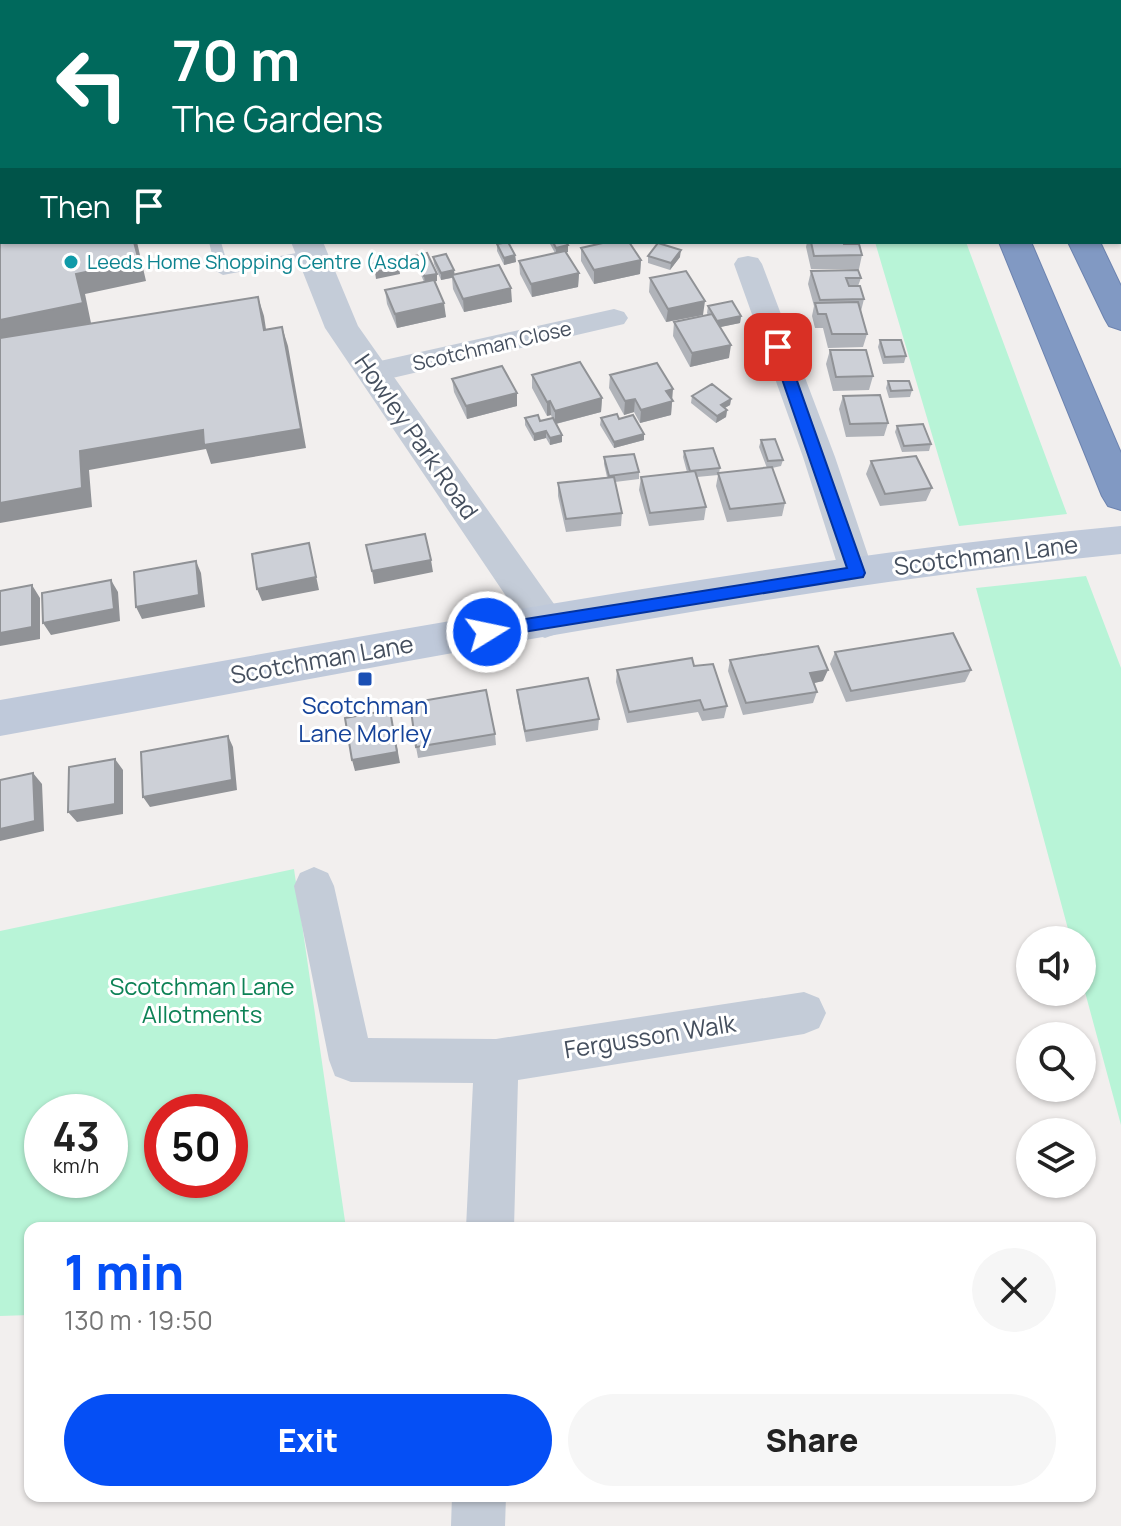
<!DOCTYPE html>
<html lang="en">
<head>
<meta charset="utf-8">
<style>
  :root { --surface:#fff; --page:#f6f6f6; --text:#222; --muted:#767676; --accent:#054ff5 }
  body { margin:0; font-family:Manrope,sans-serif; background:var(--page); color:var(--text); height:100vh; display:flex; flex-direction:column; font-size:30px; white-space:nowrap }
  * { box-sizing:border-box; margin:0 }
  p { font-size:26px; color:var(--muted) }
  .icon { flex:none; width:44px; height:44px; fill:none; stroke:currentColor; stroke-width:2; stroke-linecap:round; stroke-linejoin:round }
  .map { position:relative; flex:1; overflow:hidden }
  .sheet { position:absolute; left:24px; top:1222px; width:1072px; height:280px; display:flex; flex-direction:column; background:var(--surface); border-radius:16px; box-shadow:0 2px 6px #0004 }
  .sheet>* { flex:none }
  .guide { position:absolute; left:0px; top:0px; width:1122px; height:244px; box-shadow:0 2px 6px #0004; background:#00695c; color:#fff; overflow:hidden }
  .controls { position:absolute; left:1016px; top:926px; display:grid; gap:16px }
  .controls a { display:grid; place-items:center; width:80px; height:80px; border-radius:50%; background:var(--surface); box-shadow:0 2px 6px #0004; font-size:40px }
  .speed { position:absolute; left:24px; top:1094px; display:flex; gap:16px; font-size:40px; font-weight:700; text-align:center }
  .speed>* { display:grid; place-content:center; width:104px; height:104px; border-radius:50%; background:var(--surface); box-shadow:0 2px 6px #0004; line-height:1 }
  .speed small { font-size:20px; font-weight:400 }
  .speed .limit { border:12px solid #d22; background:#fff; color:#111 }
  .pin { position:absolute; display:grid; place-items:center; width:68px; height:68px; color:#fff; margin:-34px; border-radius:16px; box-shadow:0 4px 12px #0006 }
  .me { position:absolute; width:88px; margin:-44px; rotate:80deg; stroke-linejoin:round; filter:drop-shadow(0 0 6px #0008) }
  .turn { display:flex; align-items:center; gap:28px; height:168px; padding:0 40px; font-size:36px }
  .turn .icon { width:104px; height:104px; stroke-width:2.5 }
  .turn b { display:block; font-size:56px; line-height:68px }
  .then { display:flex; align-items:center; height:76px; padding:0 40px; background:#0003; gap:16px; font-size:30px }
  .round { display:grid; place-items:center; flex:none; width:84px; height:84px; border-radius:42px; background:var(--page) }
  .overview { display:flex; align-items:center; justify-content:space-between; height:136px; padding:0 40px }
  h1 { font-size:48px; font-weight:800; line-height:60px; color:var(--accent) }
  .button { display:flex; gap:16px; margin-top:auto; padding:16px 40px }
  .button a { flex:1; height:92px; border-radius:48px; background:var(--accent); color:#fff; font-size:32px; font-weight:800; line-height:92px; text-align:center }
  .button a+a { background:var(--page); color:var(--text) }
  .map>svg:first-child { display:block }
</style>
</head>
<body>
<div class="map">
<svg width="1121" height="1526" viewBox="0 0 1121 1526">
  <rect width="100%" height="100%" fill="#f2efee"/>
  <path fill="#b8f4d7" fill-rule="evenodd" d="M 875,242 L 966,242 L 1067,514 L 959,526 Z
    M 1086,576 L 1121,668 L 1121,1125 L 1082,981 L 1082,940 L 1071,940 L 976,588 Z
    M 294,869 L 346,1228 L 30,1228 L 30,1315 L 0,1316 L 0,931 ZM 42,1112 L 110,1112 L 110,1180 L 42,1180 ZM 162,1112 L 230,1112 L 230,1180 L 162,1180 Z"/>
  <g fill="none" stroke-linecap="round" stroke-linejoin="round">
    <defs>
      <path id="motorway" d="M 901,0 L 927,0 L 927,2 L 901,2 Z
        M 955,0 L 981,0 L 982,2 L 956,2 Z
        M 999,242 L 1031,242 L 1121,453 L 1121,510 L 1108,506 L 1102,496 Z
        M 1068,242 L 1100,242 L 1121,286 L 1121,330 L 1109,326 L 1105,319 Z"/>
    </defs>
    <use href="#motorway" stroke="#6c83af" stroke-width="2"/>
    <path fill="#c4ccd8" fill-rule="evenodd" d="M 247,0 L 268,0 L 246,2 Z
      M 209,242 L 221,242 L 228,266 L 312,250 L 318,254 L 312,258 L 223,275 L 216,271 Z"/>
    <path fill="#c4ccd8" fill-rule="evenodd" d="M 748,256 L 758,258 L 762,264 L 835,457 L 874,573 L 869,582 L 857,586 L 845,582 L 840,573 L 803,457 L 734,264 L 738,258 Z
      M 614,309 L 624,312 L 628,318 L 624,324 L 371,383 L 361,380 L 356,373 L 361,366 L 371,363 Z
      M 314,867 L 328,873 L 334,886 L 368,1038 L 496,1039 L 804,992 L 819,998 L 826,1013 L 819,1028 L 804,1034 L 518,1080 L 514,1228 L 466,1228 L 473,1083 L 351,1082 L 335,1076 L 329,1060 L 294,886 L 300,873 Z
      M 452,1496 L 506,1496 L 505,1526 L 451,1526 Z"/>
    <path fill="#c4ccd8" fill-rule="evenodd" d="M 206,0 L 232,0 L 232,2 L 206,2 Z
      M 291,242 L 323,242 L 358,326 L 559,611 L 565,622 L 559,633 L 545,638 L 531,633 L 325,328 Z"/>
    <path fill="#bfc9da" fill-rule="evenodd" d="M 1121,526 L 1121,554 C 745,592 372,669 0,736 L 0,700 C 372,636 745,562 1121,526 Z"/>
    <use href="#motorway" fill="#8199c3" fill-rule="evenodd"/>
  </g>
  <path fill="#b0b3b9" d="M 549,242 L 566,242 L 568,245 L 566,253 L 579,273 L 578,287 L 532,297 L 520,274 L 519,261 L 555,253 Z
    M 807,242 L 844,242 L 844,244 L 862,255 L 859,269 L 811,269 L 806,247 Z
    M 497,244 L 515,255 L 516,262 L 504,265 L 497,251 Z
    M 581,248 L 641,260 L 640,274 L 594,284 L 581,261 Z
    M 415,256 L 437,274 L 437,281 L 434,281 L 446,317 L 397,328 L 387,304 L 385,290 L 424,282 L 416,263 Z
    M 648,256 L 680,257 L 670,270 L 648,263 Z
    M 433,257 L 454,275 L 512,302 L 464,312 L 453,289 L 452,278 L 441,280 L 434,264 Z
    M 811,271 L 861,278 L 858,286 L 864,299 L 861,311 L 867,334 L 863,347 L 828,348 L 823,328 L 815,328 L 812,316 L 814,306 L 808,284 Z
    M 650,278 L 703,315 L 666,322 L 649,292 Z
    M 708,306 L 741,316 L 740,323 L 720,327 L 729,358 L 690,367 L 673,336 L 674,322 L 708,315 L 707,313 Z
    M 880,340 L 906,356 L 904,363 L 883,364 L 878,347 Z
    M 830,350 L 873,376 L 869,390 L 833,391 L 826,364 Z
    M 532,375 L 602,398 L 601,412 L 556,424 L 562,435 L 562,442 L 550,445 L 546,438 L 534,441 L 525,425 L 525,418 L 540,421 L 552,418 L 551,415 L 547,416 L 532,388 Z
    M 610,375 L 672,400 L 671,415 L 640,423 L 634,412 L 624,415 L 609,388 Z
    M 452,379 L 517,406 L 467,419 L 454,392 Z
    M 888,381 L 912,390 L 910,397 L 889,398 L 886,388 Z
    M 692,396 L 731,399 L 730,405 L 725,408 L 727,410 L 726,417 L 716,423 L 691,403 Z
    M 843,396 L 888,423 L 884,436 L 846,437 L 839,409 Z
    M 601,418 L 644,434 L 644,440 L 614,448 L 600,425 Z
    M 897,426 L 931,444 L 929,451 L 902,452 L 895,432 Z
    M 761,440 L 783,460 L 781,466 L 772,468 L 785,503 L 782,516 L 727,522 L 716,486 L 718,475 L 697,477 L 706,507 L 704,520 L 649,526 L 639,490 L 641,477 L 687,472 L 683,457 L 684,451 L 720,468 L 719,473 L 767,468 L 759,447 Z
    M 604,457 L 639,472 L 639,479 L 615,482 L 622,513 L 621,526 L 566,532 L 558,496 L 558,483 L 607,477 L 604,464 Z
    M 871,461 L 932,488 L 926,501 L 880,506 L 866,474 Z
    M 835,652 L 971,670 L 965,682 L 846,702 L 830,664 Z
    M 730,660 L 823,681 L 813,683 L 817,692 L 813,703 L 743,715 L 728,671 Z
    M 694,666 L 727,706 L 724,718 L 702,721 L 698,712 L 627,723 L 616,682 L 617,670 Z
    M 517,690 L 599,719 L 598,730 L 526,742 L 518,701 Z
    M 495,734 L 496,745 L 418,758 L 416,747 Z"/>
  <path fill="#909296" d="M 532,0 L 590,0 L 578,2 L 532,2 Z
    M 0,88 L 2,88 L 2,114 L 0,115 Z
    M 134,242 L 137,242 L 146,281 L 85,294 L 91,323 L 0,341 L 0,320 L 76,274 Z
    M 568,245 L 568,252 L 556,255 L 556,248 Z
    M 681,250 L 680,257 L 670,270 L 671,263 Z
    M 515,255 L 516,262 L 504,265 L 504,258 Z
    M 641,260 L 640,274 L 594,284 L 594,270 Z
    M 399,267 L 400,274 L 376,279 L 375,272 Z
    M 454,270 L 455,277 L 441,280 L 441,273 Z
    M 579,273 L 578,287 L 532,297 L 531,284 Z
    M 437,274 L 437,281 L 425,283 L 424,276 Z
    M 511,288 L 512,302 L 464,312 L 463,299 Z
    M 258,297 L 264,316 L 269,349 L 264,330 Z
    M 705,301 L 703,315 L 666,322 L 668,309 Z
    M 444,303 L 446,317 L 397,328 L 395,314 Z
    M 741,316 L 740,323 L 716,328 L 717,321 Z
    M 282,327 L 288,346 L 306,448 L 211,464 L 206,449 L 89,470 L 92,507 L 0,523 L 0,503 L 80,451 Z
    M 731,345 L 729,358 L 690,367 L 692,353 Z
    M 673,389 L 671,415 L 640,423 L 641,410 L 666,391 Z
    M 517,393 L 517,406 L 467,419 L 466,406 Z
    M 602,398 L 601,412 L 555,424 L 555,411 Z
    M 635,399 L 634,412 L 624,415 L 625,401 Z
    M 731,399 L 730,405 L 719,411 L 721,405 Z
    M 550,401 L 551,415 L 547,416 L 547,402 Z
    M 727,410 L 726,417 L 716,423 L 717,416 Z
    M 546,431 L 546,438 L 534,441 L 534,434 Z
    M 644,434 L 644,440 L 614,448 L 614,442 Z
    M 562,435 L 562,442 L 550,445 L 550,438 Z
    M 309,543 L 319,590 L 262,601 L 257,589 Z
    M 431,560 L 433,572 L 374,584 L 372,571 Z
    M 196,561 L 201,573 L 205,607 L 142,619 L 136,607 Z
    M 111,580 L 118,592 L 120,621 L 51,635 L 43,623 Z
    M 32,585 L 40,598 L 40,639 L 0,646 L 0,633 Z
    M 828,670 L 823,681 L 806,685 L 810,673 Z
    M 390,710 L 400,763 L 355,771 L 352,760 Z
    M 228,736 L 233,747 L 237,790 L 150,807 L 143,797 Z
    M 115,759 L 123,770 L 123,814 L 77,822 L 68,812 Z
    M 33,773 L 42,784 L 44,831 L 0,841 L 0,829 Z"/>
  <path fill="#cdd0d7" stroke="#909296" stroke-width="2" d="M 0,0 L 192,0 L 192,2 L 2,2 L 2,88 L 0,88 Z
    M 307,0 L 317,0 L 318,2 L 296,2 Z
    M 329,0 L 538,0 L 540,2 L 330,2 Z
    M 0,130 L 2,130 L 2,242 L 134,242 L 139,261 L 76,274 L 83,303 L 0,320 Z
    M 508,242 L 515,255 L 504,258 L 497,244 Z
    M 553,242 L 566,242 L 568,245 L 556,248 Z
    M 607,242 L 629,242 L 641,260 L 594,270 L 581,248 Z
    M 811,242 L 844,242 L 844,244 L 859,244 L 862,255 L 814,256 Z
    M 658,243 L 681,250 L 671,263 L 648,256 Z
    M 565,251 L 579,273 L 531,284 L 519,261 Z
    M 427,253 L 437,274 L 424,276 L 415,256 Z
    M 446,254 L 454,270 L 441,273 L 433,257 Z
    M 395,259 L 399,267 L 375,272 L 371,264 Z
    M 499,265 L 511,288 L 463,299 L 452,275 Z
    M 858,270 L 861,278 L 846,278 L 849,286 L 860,286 L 864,299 L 820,300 L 811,271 Z
    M 686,271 L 705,301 L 668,309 L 650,278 Z
    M 434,280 L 444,303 L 395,314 L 385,290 Z
    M 258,297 L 264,330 L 282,327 L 301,429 L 204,445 L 203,430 L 80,451 L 82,488 L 0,503 L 0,338 Z
    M 732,301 L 741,316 L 717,321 L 708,306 Z
    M 858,302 L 867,334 L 832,334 L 826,314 L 818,314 L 815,303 Z
    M 712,314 L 731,345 L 692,353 L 674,322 Z
    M 880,340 L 901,340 L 906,356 L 885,357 Z
    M 830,350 L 866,350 L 873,376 L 836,377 Z
    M 580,362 L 602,398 L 555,411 L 550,401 L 547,402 L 532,375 Z
    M 657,363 L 673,389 L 666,391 L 673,401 L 641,410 L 635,399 L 625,401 L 610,375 Z
    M 502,366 L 517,393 L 466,406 L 452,379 Z
    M 888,381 L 909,381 L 912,390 L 891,391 Z
    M 712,384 L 731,399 L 721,405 L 727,410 L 717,416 L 692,396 Z
    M 880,395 L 888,423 L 850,424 L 843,396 Z
    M 617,414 L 619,419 L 633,415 L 644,434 L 614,442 L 601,418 Z
    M 538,415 L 540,421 L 553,418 L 562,435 L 550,438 L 546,431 L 534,434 L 525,418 Z
    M 923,424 L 931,444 L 904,446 L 897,426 Z
    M 775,439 L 783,460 L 768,461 L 761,440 Z
    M 713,448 L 720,468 L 690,471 L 684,451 Z
    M 634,454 L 639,472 L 609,476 L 604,457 Z
    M 916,456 L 932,488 L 885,494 L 871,461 Z
    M 772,467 L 785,503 L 730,509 L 718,473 Z
    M 695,471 L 706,507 L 650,513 L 641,477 Z
    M 614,477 L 622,513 L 566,519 L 558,483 Z
    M 425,534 L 431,560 L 372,571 L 366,545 Z
    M 309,543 L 316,577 L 257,589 L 252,554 Z
    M 196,561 L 199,595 L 136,607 L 134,572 Z
    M 111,580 L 114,609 L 43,623 L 42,593 Z
    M 32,585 L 32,627 L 0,633 L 0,591 Z
    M 953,633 L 971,670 L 851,691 L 835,652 Z
    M 818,646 L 828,670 L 810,673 L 817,692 L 746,703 L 730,660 Z
    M 692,658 L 694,666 L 713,664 L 727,706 L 704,710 L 700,700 L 629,712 L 617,670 Z
    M 588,678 L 599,719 L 525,731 L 517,690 Z
    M 486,690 L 495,734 L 416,747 L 410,703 Z
    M 390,710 L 397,752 L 352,760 L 345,718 Z
    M 228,736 L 232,780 L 143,797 L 141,752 Z
    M 115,759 L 115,804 L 68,812 L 69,767 Z
    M 33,773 L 35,821 L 0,829 L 0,780 Z"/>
  <path fill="#054ff5" stroke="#03339f" stroke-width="2" d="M 778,342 L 785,347 L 865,573 L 863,577 L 487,638 L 481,637 L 478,632 L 487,625 L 847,568 L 771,347 Z"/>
  <circle fill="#0f9aa8" stroke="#fff" stroke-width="3" cx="71" cy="262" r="8"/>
  <rect fill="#1a4fb4" stroke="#fff" stroke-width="3" x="357" y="671" width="16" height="16" rx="4"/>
  <g text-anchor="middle" stroke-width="6" stroke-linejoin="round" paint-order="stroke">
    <g font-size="20" fill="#0d838f" stroke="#fff" text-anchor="start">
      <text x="87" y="269">Leeds Home Shopping Centre (Asda)</text>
    </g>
    <g font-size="20" fill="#454f5e" stroke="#fff">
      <text transform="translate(492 346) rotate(-13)" y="7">Scotchman Close</text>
    </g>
    <g font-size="24" fill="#454f5e" stroke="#fff">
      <text transform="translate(416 437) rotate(55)" y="8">Howley Park Road</text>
      <text transform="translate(986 556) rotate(-7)" y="8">Scotchman Lane</text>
      <text transform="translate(322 660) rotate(-10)" y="8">Scotchman Lane</text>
      <text transform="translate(650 1037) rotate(-9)" y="8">Fergusson Walk</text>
    </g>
    <g font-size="24" fill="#164399" stroke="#fff">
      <text x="365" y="714">Scotchman<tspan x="365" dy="28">Lane Morley</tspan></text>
    </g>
    <g font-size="24" fill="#0d8256" stroke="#fff">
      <text x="202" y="995">Scotchman Lane<tspan x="202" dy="28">Allotments</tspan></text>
    </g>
  </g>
</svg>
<div class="controls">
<a><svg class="icon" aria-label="sound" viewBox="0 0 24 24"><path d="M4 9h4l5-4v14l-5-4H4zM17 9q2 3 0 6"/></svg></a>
<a><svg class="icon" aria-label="search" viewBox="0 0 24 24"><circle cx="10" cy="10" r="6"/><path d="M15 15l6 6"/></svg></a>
<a><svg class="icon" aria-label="layers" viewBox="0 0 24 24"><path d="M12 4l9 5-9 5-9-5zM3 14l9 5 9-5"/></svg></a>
</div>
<div class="speed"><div>43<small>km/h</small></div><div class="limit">50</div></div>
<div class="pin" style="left:778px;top:347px;background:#d93025"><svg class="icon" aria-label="arrive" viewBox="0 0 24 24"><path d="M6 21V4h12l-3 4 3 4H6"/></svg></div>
<svg class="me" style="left:487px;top:632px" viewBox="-20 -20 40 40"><circle r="17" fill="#054ff5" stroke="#fff" stroke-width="3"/><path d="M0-11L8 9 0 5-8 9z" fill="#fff"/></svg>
<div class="guide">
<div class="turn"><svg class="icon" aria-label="left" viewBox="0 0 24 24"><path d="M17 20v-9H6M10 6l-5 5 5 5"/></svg><div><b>70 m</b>The Gardens</div></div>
<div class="then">Then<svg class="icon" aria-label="arrive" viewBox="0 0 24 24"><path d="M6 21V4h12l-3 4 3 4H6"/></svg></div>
</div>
<section class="sheet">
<div class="overview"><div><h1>1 min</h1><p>130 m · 19:50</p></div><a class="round"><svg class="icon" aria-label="close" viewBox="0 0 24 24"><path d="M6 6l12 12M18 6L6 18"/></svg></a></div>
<div class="button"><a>Exit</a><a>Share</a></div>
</section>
</div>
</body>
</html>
